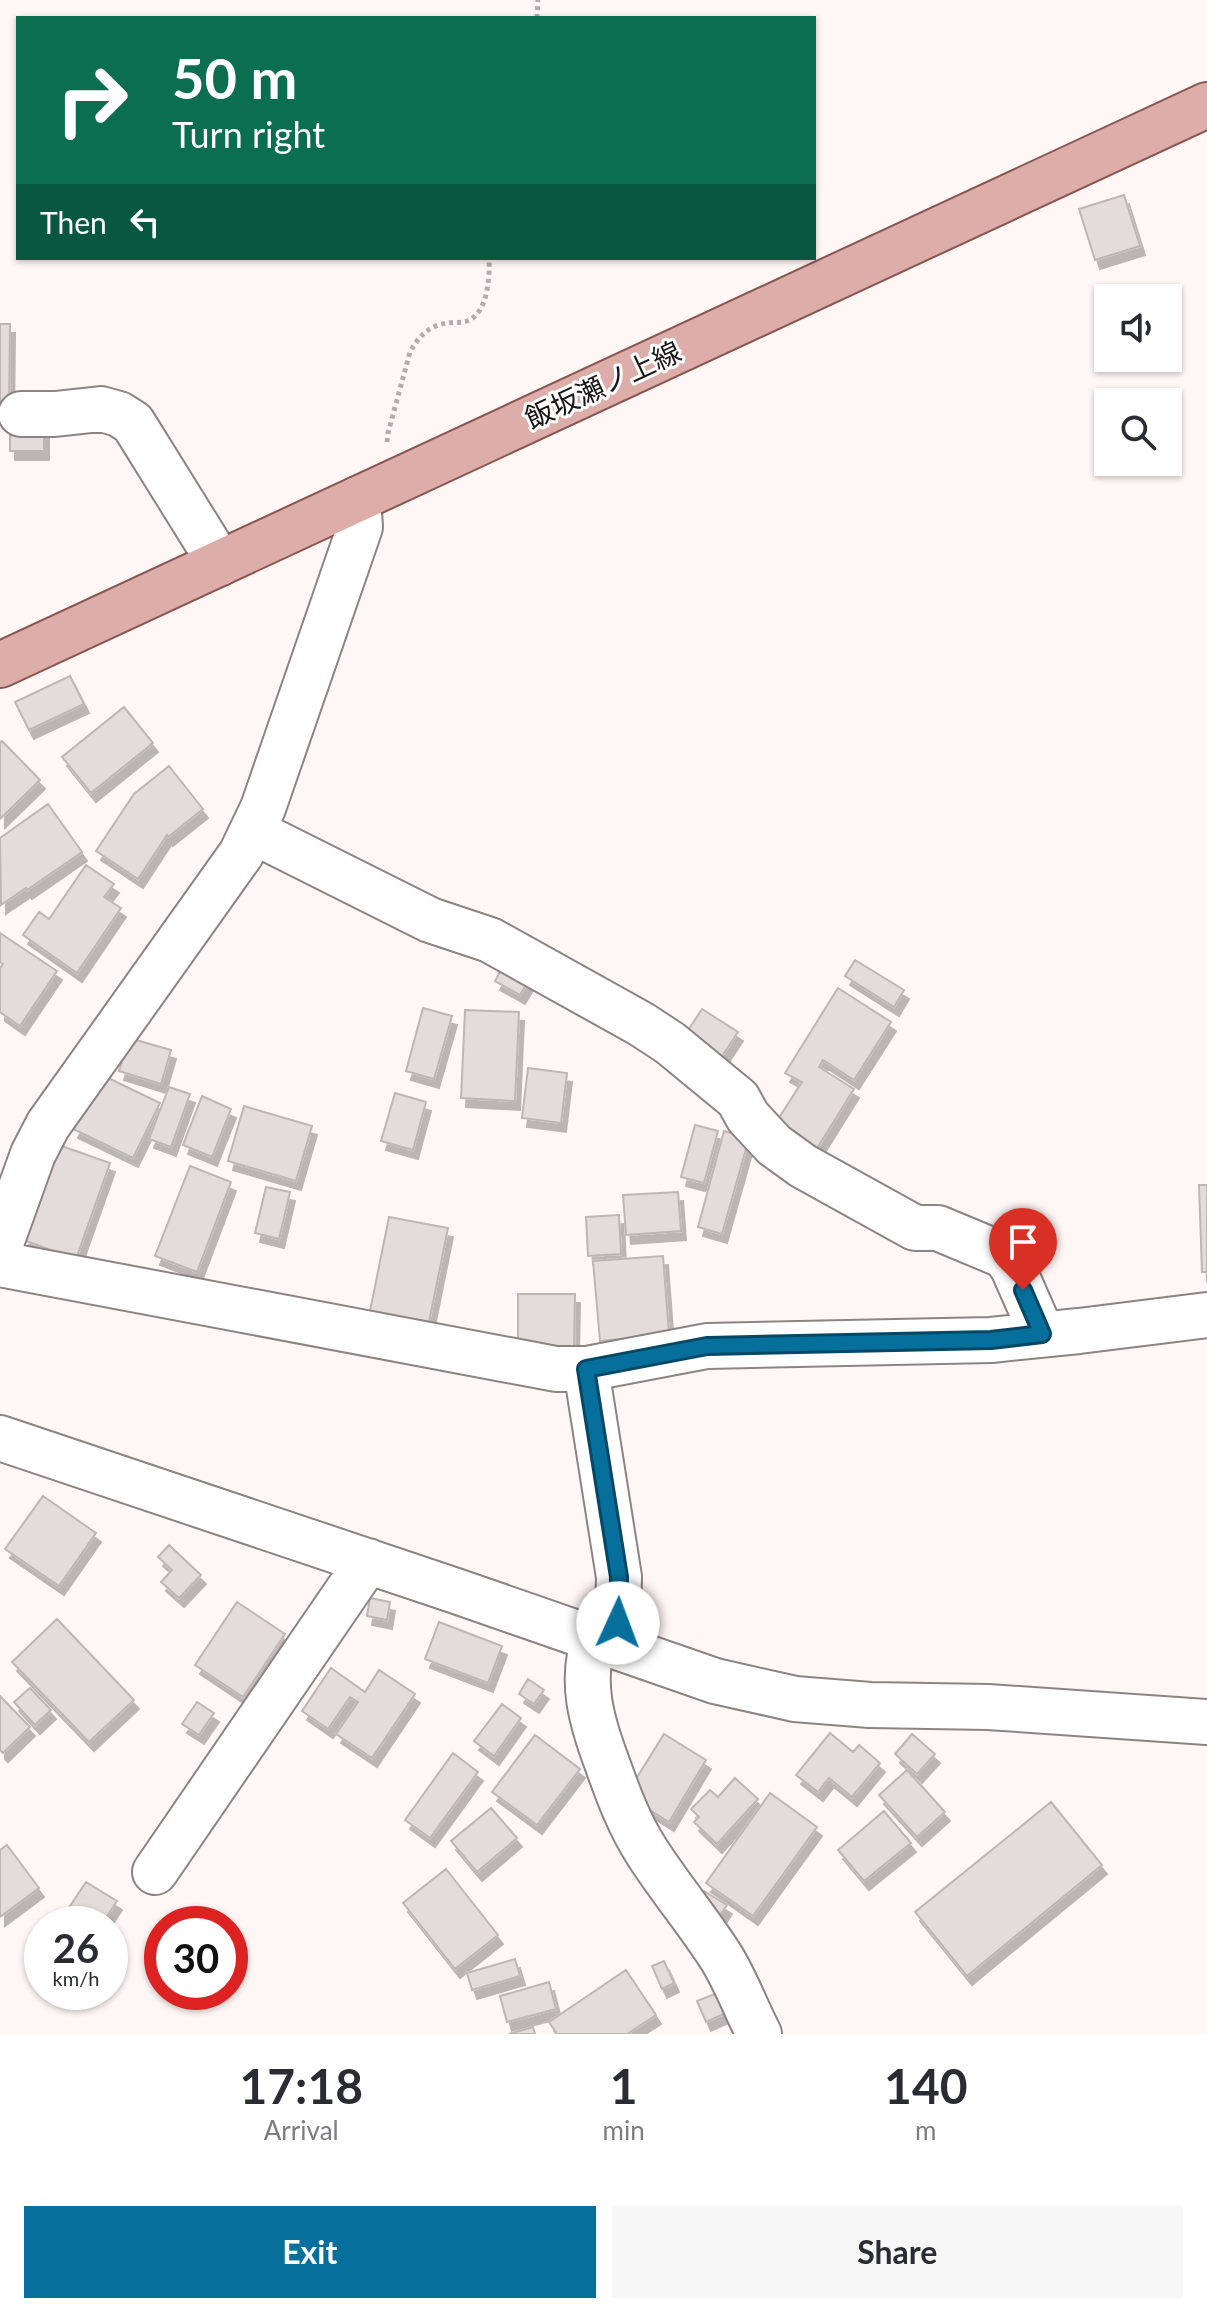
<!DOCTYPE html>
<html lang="en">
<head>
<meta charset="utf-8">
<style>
  :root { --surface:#fff; --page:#f7f7f7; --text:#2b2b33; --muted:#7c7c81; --accent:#066f9c }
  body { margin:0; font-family:Lato,"Noto Sans JP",sans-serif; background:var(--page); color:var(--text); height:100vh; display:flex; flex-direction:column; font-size:30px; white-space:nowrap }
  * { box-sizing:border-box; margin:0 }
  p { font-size:26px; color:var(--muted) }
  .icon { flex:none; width:44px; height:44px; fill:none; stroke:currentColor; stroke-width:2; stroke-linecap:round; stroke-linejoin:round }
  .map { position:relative; height:2034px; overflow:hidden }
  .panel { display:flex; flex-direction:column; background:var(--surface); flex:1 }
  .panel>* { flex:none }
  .guide { position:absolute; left:16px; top:16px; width:800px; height:244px; border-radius:0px; box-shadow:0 2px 6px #0004; background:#0b6e4f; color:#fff; overflow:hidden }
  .controls { position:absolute; left:1094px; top:284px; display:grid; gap:16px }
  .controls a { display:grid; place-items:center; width:88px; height:88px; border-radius:0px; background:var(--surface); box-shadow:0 2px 6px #0004; font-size:40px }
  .speed { position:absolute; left:24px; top:1906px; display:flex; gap:16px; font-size:40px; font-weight:700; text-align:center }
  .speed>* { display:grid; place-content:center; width:104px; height:104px; border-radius:50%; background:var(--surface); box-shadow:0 2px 6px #0004; line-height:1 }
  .speed small { font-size:20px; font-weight:400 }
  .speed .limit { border:12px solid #d22; background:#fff; color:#111 }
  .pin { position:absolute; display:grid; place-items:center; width:68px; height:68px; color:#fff; margin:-82px -34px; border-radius:50% 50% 50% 0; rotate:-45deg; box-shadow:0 0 8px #0007 }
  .pin .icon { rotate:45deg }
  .me { position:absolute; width:88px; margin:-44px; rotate:2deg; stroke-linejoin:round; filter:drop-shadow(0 0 6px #0008) }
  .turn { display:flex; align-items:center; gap:28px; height:168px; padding:0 24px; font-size:36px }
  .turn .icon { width:104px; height:104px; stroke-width:2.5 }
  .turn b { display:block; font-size:56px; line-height:68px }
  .then { display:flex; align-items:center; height:76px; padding:0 24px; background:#0003; gap:16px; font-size:30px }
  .eta { display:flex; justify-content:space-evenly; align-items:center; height:136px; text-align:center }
  .eta b { font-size:48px; font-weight:700; line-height:56px }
  .cta { display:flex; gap:16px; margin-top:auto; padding:16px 24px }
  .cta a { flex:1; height:92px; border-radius:0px; background:var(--accent); color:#fff; font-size:32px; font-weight:700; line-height:92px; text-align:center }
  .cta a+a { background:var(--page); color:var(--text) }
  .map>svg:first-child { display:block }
</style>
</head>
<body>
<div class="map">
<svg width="1207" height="2034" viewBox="0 0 1207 2034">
  <defs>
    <filter id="shadow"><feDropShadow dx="5" dy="9" stdDeviation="0" flood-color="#0004"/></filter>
  </defs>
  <rect width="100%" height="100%" fill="#fff7f6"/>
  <path fill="#e4dcdb" stroke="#beb6b5" stroke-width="2" filter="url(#shadow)" d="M 1124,195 L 1140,246 L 1095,260 L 1079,209 Z
    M 0,324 L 10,324 L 9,413 L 0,413 Z
    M 10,425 L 44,425 L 44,451 L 10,451 Z
    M 70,676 L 84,704 L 29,730 L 15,702 Z
    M 124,707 L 153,743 L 91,793 L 62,757 Z
    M 2,741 L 40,780 L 0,819 L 0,743 Z
    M 169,766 L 203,809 L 168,837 L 167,835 L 138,879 L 96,851 L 134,794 Z
    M 48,804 L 82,852 L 27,890 L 26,888 L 1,905 L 0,838 Z
    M 86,865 L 114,884 L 104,897 L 121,908 L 77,973 L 23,935 L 39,912 L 49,919 Z
    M 0,933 L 57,971 L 20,1026 L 0,1012 L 0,968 L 3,964 L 0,962 Z
    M 506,960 L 532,975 L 520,995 L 495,981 Z
    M 855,960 L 904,990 L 894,1007 L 845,976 Z
    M 838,988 L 891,1022 L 854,1080 L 823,1060 L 819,1067 L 854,1089 L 816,1150 L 775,1124 L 802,1082 L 785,1073 Z
    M 423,1008 L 452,1016 L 434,1079 L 406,1071 Z
    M 702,1009 L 738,1032 L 715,1067 L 679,1044 Z
    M 465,1010 L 519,1012 L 515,1101 L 461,1098 Z
    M 129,1038 L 171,1050 L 161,1084 L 119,1071 Z
    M 528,1068 L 567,1073 L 561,1123 L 522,1118 Z
    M 100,1074 L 160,1103 L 133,1158 L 73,1129 Z
    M 169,1087 L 190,1094 L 171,1147 L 149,1139 Z
    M 395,1093 L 426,1102 L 413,1150 L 381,1141 Z
    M 202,1096 L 231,1109 L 212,1157 L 183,1145 Z
    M 244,1106 L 312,1126 L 296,1181 L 228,1161 Z
    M 695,1125 L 718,1131 L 704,1183 L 681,1177 Z
    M 724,1131 L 749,1138 L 722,1234 L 698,1227 Z
    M 56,1144 L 110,1163 L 76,1259 L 23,1240 Z
    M 190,1166 L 231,1182 L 197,1272 L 155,1256 Z
    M 1199,1185 L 1207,1185 L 1207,1272 L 1202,1272 Z
    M 266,1187 L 290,1192 L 279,1239 L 255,1233 Z
    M 678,1192 L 681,1231 L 626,1235 L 623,1195 Z
    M 619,1215 L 621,1254 L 588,1256 L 586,1217 Z
    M 389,1217 L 448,1228 L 427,1332 L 368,1321 Z
    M 663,1256 L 669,1334 L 600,1341 L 593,1261 Z
    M 518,1294 L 575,1294 L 574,1347 L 518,1347 Z
    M 43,1496 L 96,1533 L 59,1586 L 5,1549 Z
    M 169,1545 L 201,1575 L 179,1598 L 161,1582 L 172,1570 L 158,1557 Z
    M 370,1598 L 390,1602 L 387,1620 L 367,1616 Z
    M 237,1602 L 285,1634 L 243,1697 L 195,1665 Z
    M 57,1619 L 134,1700 L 89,1742 L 12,1662 Z
    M 439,1622 L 502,1646 L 488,1683 L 425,1659 Z
    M 331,1668 L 365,1692 L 379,1670 L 415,1694 L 372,1758 L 336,1734 L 358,1702 L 350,1697 L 328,1729 L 302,1711 Z
    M 528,1679 L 544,1690 L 534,1704 L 519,1694 Z
    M 30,1688 L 51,1710 L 35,1725 L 14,1702 Z
    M 0,1696 L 30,1727 L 3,1753 L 0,1750 Z
    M 197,1702 L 214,1713 L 199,1735 L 182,1724 Z
    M 502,1704 L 521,1718 L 494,1756 L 474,1741 Z
    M 830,1733 L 853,1752 L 859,1745 L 880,1763 L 852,1797 L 829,1778 L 818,1792 L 796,1775 Z
    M 664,1734 L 706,1760 L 669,1822 L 626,1795 Z
    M 912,1734 L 935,1754 L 917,1774 L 895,1754 Z
    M 535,1735 L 580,1769 L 537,1825 L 492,1792 Z
    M 453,1753 L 478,1772 L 430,1838 L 405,1820 Z
    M 907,1770 L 945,1812 L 917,1837 L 879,1795 Z
    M 735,1778 L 758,1799 L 717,1844 L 694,1822 L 699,1817 L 691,1809 L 710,1790 L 718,1797 Z
    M 770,1793 L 817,1827 L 753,1916 L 706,1883 Z
    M 1051,1802 L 1102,1865 L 967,1976 L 915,1912 Z
    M 491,1808 L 517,1838 L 477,1872 L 451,1841 Z
    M 884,1811 L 911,1843 L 864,1881 L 838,1850 Z
    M 7,1845 L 39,1888 L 0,1917 L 0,1850 Z
    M 446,1869 L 498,1935 L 455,1969 L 403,1903 Z
    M 86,1882 L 117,1901 L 102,1924 L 84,1924 L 66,1912 Z
    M 704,1891 L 727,1905 L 719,1917 L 696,1902 Z
    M 515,1959 L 520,1976 L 472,1990 L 467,1973 Z
    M 664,1961 L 674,1983 L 662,1989 L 652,1966 Z
    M 626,1970 L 656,2015 L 627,2034 L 557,2034 L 549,2022 Z
    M 549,1982 L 556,2009 L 507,2022 L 500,1996 Z
    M 717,1993 L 726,2013 L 706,2022 L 697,2001 Z
    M 533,2027 L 535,2034 L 509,2034 Z"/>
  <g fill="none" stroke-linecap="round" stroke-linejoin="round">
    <defs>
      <path id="minor" d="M 21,414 L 55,414 L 101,409 L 119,414 L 133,423 L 220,563
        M 252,831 L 430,920 L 490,940 L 641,1024 L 670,1043 L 738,1099 L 748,1117 L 774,1145 L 803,1166 L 915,1228 L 938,1228 L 1005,1256 L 1013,1268 L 1042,1334
        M 0,1246 L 33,1154 L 48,1125 L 241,854 L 263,808 L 360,527 L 358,499
        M 0,1264 L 556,1369 L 586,1369 L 707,1346 L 991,1340 L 1079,1331 L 1207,1315
        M 586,1369 L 619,1577 L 617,1646
        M 0,1438 L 456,1591 L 715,1681 L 795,1699 L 870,1705 L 988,1707 L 1207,1722
        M 595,1638 C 579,1680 592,1723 607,1763 C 618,1794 629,1824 647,1852 C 670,1888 698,1921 721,1957 C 736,1981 746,2009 759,2034
        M 155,1872 L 368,1561"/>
      <path id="major" d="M 0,665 L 1207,105"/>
    </defs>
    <use href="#minor" stroke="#8c8483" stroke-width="48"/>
    <use href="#major" stroke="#895550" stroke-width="48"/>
    <path stroke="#b3acac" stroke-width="5" stroke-dasharray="4 4" stroke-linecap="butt" d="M 537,18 L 538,0
      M 387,442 L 388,433 L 410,352 C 419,336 429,325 448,323 C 454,322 461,323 467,321 C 488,314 490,276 489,258"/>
    <use href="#minor" stroke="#fff" stroke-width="44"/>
    <use href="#major" stroke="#ddada9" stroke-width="44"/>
  </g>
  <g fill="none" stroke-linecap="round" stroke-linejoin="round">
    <defs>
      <path id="route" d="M 618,1623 L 619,1577 L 586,1369 L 707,1346 L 991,1340 L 1042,1334 L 1023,1290"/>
    </defs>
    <use href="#route" stroke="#044865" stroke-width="20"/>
    <use href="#route" stroke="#066f9c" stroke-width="14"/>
  </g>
  <g text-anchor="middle" stroke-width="6" stroke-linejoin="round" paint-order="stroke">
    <g font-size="28" fill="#181515" stroke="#fff">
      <text transform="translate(603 385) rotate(-25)" y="10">飯坂瀬ノ上線</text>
    </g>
  </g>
</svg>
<div class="controls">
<a><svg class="icon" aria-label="sound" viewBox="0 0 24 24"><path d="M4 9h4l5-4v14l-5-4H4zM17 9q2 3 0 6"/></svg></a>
<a><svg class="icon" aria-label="search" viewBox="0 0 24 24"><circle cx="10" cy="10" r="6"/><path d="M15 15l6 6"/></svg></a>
</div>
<div class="speed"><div>26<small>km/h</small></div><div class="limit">30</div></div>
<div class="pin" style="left:1023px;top:1290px;background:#d93025"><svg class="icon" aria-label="arrive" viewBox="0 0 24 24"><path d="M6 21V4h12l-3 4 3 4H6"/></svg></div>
<svg class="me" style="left:618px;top:1623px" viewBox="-20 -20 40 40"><circle r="19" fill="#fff"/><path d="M0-13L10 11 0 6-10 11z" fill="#066f9c"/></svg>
<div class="guide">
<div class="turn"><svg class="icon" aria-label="right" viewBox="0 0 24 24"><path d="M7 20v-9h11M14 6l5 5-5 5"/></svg><div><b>50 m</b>Turn right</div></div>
<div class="then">Then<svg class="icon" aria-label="left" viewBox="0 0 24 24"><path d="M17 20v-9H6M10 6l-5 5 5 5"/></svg></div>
</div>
</div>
<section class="panel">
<div class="eta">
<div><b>17:18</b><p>Arrival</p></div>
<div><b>1</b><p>min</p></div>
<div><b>140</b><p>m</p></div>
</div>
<div class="cta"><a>Exit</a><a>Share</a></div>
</section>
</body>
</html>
